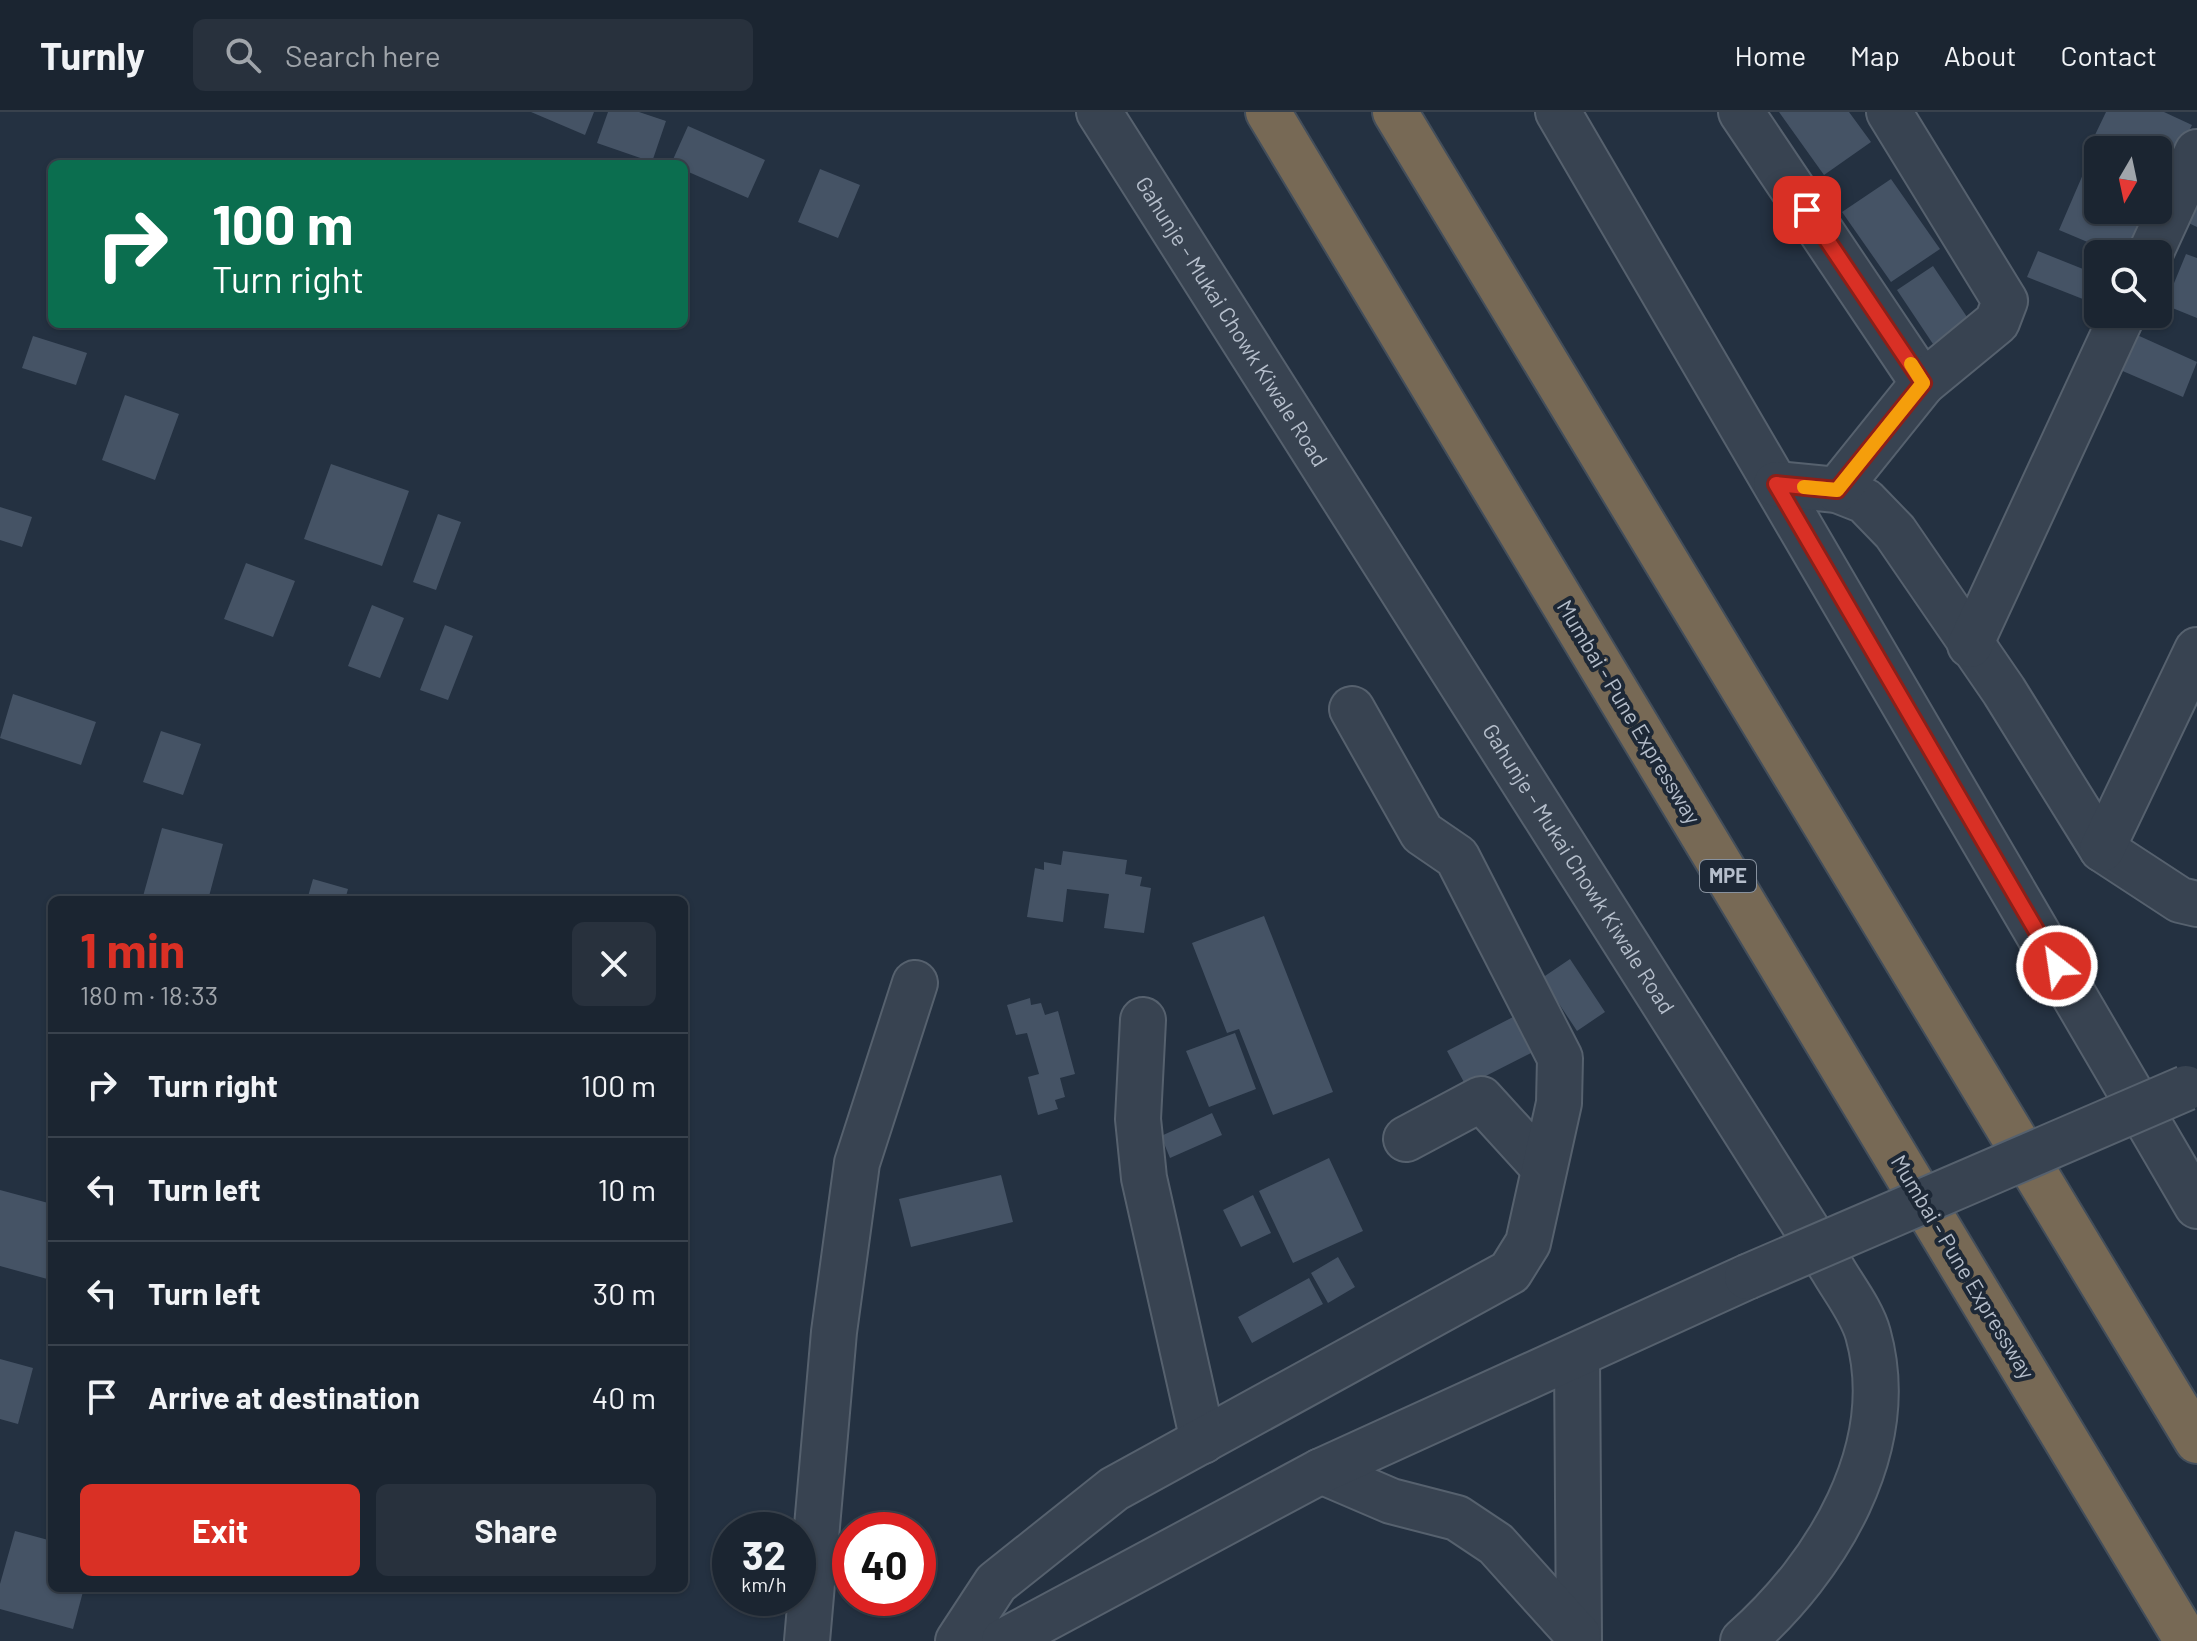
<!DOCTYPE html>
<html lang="en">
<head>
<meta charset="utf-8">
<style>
  :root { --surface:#1b2531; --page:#28313d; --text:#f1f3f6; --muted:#a0a5ab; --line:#39424d; --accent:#d93025 }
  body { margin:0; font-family:Barlow,sans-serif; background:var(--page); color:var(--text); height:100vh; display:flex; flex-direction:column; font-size:30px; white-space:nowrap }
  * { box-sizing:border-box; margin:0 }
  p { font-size:26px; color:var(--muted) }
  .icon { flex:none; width:44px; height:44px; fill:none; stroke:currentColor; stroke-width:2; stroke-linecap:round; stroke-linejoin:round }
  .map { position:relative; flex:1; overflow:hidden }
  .sheet { position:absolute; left:48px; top:784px; width:640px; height:696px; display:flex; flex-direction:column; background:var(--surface); border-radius:12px; box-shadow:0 2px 6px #0004,0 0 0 2px var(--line) }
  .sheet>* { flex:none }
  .banner { position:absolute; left:48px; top:48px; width:640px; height:168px; border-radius:12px; box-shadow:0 2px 6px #0004,0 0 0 2px var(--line); background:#0b6e4f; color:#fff; overflow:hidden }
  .needle { width:52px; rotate:189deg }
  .controls { position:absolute; left:2084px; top:24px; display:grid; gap:16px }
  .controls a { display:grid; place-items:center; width:88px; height:88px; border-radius:12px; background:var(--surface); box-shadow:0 2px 6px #0004,0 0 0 2px var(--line); font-size:40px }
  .speed { position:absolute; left:712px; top:1400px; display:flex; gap:16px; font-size:40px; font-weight:700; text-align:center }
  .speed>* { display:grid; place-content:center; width:104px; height:104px; border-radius:50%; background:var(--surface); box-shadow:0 2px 6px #0004,0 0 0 2px var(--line); line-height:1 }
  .speed small { font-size:20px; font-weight:400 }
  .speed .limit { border:12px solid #d22; background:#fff; color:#111 }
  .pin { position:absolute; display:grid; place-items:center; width:68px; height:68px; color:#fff; margin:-34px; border-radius:16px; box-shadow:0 4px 12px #0006 }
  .me { position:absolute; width:88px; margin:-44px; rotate:330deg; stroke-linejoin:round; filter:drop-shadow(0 0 6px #0008) }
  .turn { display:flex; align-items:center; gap:28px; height:168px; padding:0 32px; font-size:36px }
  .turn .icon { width:104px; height:104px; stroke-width:2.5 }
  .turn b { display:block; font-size:56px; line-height:68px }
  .round { display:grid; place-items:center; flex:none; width:84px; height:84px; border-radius:12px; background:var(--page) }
  .summary { display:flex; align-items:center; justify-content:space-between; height:136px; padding:0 32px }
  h1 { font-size:48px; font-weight:700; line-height:60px; color:var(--accent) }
  .button { display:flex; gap:16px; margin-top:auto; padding:16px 32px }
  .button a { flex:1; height:92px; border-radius:12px; background:var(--accent); color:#fff; font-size:32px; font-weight:700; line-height:92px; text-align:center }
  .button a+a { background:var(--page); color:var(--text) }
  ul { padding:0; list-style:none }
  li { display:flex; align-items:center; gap:24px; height:104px; padding:0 32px; border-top:2px solid var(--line) }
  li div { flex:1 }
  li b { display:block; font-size:30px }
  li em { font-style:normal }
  header { display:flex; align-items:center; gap:48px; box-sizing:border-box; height:112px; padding:0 40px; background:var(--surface); border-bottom:2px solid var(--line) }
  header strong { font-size:38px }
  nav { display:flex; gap:44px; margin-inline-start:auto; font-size:28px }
  .search { width:560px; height:72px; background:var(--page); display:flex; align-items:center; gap:20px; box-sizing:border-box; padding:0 28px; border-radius:12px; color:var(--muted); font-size:30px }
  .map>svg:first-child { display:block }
</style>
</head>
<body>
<header>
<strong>Turnly</strong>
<div class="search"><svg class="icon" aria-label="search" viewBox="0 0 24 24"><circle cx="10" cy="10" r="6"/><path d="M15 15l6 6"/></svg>Search here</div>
<nav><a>Home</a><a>Map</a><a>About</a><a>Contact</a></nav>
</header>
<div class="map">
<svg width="2197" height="1529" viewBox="0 0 2197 1529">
  <rect width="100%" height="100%" fill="#243141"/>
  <path fill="#455365" d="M 531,0 L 594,0 L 585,23 Z
    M 608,0 L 639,0 L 666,9 L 652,50 L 597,31 Z
    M 1779,0 L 1849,0 L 1871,30 L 1824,63 Z
    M 2106,0 L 2164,0 L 2192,13 L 2169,61 L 2158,55 L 2158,38 L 2121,38 L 2094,25 Z
    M 688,14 L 765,48 L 748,86 L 684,58 L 684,52 L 671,52 Z
    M 2087,53 L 2098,58 L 2098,98 L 2154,98 L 2135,142 L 2116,142 L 2059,118 Z
    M 820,57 L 860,73 L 838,126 L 798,110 Z
    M 1891,67 L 1940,137 L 1891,170 L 1842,100 Z
    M 2197,77 L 2197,115 L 2182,108 Z
    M 2038,139 L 2098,163 L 2098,193 L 2027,165 Z
    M 2186,142 L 2197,146 L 2197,206 L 2165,193 Z
    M 1933,154 L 1969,208 L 1933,232 L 1897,178 Z
    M 2126,218 L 2197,250 L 2183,285 L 2111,254 Z
    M 33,224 L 87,241 L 76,273 L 22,256 Z
    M 125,283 L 179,302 L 155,368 L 102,348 Z
    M 331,352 L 409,379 L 382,454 L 304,427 Z
    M 0,395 L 32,405 L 22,435 L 0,428 Z
    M 438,402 L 461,410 L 436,478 L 413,470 Z
    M 246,451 L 295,469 L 273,525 L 224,507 Z
    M 372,493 L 404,506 L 380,566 L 348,554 Z
    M 445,513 L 473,524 L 448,588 L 420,578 Z
    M 13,582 L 96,610 L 81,653 L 0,626 Z
    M 161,619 L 201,632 L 183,683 L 143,670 Z
    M 162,716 L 223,732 L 208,788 L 142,788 Z
    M 1063,739 L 1127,748 L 1125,762 L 1142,765 L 1140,774 L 1151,776 L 1144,821 L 1104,816 L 1109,782 L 1067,777 L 1063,810 L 1027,805 L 1035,756 L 1044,758 L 1044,750 L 1061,753 Z
    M 313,767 L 348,777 L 345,788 L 307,788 Z
    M 1264,804 L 1333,980 L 1273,1003 L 1239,917 L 1227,921 L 1192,831 Z
    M 1570,847 L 1605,900 L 1577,919 L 1542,866 Z
    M 1030,886 L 1031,893 L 1041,891 L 1045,903 L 1058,899 L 1075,962 L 1060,966 L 1065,985 L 1055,988 L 1058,997 L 1038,1003 L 1028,965 L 1039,962 L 1027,921 L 1016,923 L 1007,893 Z
    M 1515,904 L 1533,940 L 1466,974 L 1447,939 Z
    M 1235,921 L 1256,977 L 1209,995 L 1186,939 Z
    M 1212,1001 L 1222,1023 L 1170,1046 L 1161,1024 Z
    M 1329,1046 L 1363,1119 L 1293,1151 L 1259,1079 Z
    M 1001,1063 L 1013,1110 L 911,1135 L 899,1087 Z
    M 0,1078 L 52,1092 L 51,1168 L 0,1154 Z
    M 1253,1083 L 1271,1121 L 1241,1135 L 1223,1098 Z
    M 1338,1145 L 1355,1175 L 1328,1191 L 1311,1161 Z
    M 1309,1166 L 1323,1192 L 1252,1231 L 1238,1205 Z
    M 0,1247 L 33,1256 L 18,1312 L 0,1307 Z
    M 15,1419 L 52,1429 L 52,1476 L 84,1476 L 73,1517 L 0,1497 L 0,1472 Z"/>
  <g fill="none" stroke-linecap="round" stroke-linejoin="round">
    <defs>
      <g id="minor">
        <path id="s1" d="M 1099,0 L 1833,1158 C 1844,1177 1862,1200 1868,1222 C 1900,1337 1826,1456 1743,1529"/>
        <path d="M 1558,0 L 2197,1094"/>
        <path d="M 1741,0 L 1923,271"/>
        <path d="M 2150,142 L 2197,40"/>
        <path d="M 1776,372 L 1837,378 L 1865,389 L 1895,420 L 2004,579 L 2102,737 L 2180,788 L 2197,792"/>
        <path d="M 1837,378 L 1923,271 L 1997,210 L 2005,189 L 1889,0"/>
        <path d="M 1970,533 L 2123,202"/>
        <path d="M 2102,737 L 2197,538"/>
        <path d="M 1143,908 L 1138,1007 L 1144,1066 L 1203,1329"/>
        <path d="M 1406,1027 L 1481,987 L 1544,1056"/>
        <path d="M 1577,1244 L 1579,1529"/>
        <path d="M 1321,1359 L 1391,1389 L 1457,1406 L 1496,1432 L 1578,1523"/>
        <path d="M 807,1529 L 834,1220 L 857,1051 L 915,871"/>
        <path d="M 958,1529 L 996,1471 L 1114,1377 L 1510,1160 L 1528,1131 L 1559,991 L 1560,946 L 1457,745 L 1422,721 L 1352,597"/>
        <path d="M 1004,1529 L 1321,1359 L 1747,1165"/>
      </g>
      <path id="highway" d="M 1268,0 L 2187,1529
        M 1395,0 L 2197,1329"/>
    </defs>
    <use href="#minor" stroke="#56616e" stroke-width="48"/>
    <use href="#highway" stroke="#434e5b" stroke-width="48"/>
    <use href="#minor" stroke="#384351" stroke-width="44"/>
    <use href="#highway" stroke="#776955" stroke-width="44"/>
    <defs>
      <path id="minor-bridge" d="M 1747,1165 L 2186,976"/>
    </defs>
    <use href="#minor-bridge" stroke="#56616e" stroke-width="48" stroke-linecap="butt"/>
    <use href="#minor-bridge" stroke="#384351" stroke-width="44"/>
  </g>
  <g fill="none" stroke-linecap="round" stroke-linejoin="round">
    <defs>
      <path id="route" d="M 1807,98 L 1923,271 L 1837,378 L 1776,372 L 2057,854"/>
    </defs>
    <use href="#route" stroke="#8d1f18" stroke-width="20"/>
    <use href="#route" stroke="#d93025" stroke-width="14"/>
    <path stroke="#f59e0b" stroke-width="14" d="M 1804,375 L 1837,378 L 1923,271 L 1911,252"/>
  </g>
  <g text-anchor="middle" stroke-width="8" stroke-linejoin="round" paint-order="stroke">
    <rect fill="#1d2836" stroke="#87919e" stroke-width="2" x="1700" y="748" width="56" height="32" rx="6"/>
    <g font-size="20" font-weight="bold" fill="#b5becb">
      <text x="1728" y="771">MPE</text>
    </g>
    <g font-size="22" fill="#b5becb" stroke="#1d2836">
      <text dy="8" stroke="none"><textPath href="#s1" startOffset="248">Gahunje - Mukai Chowk Kiwale Road</textPath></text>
      <text transform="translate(1629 600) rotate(59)" y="8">Mumbai - Pune Expressway</text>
      <text dy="8" stroke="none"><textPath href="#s1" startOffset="896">Gahunje - Mukai Chowk Kiwale Road</textPath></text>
      <text transform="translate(1963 1155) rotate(59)" y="8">Mumbai - Pune Expressway</text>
    </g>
  </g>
</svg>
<div class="controls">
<a><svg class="needle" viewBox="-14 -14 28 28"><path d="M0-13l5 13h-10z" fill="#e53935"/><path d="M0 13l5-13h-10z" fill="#a0a5ab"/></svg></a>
<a><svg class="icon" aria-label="search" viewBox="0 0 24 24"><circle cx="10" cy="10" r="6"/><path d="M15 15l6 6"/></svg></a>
</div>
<div class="speed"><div>32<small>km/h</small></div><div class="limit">40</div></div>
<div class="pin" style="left:1807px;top:98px;background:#d93025"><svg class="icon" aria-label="arrive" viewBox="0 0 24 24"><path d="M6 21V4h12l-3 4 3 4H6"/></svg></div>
<svg class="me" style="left:2057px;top:854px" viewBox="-20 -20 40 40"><circle r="17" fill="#d93025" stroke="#fff" stroke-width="3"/><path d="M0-11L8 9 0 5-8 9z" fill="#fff"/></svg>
<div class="banner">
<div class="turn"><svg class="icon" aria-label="right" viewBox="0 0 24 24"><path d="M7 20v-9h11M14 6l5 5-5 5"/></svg><div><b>100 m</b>Turn right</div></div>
</div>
<section class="sheet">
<div class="summary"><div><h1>1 min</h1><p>180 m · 18:33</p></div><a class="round"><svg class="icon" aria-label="close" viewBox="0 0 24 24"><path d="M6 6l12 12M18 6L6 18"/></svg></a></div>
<ul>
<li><svg class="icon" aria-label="right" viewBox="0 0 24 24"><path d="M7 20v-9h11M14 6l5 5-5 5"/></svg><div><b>Turn right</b></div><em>100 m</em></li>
<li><svg class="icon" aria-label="left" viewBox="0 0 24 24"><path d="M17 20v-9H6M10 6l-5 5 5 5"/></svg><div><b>Turn left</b></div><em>10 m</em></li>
<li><svg class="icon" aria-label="left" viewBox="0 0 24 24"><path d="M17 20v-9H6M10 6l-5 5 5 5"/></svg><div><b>Turn left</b></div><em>30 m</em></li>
<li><svg class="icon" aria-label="arrive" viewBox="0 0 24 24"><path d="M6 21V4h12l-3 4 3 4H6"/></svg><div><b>Arrive at destination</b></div><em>40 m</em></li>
</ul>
<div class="button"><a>Exit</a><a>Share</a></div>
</section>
</div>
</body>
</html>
